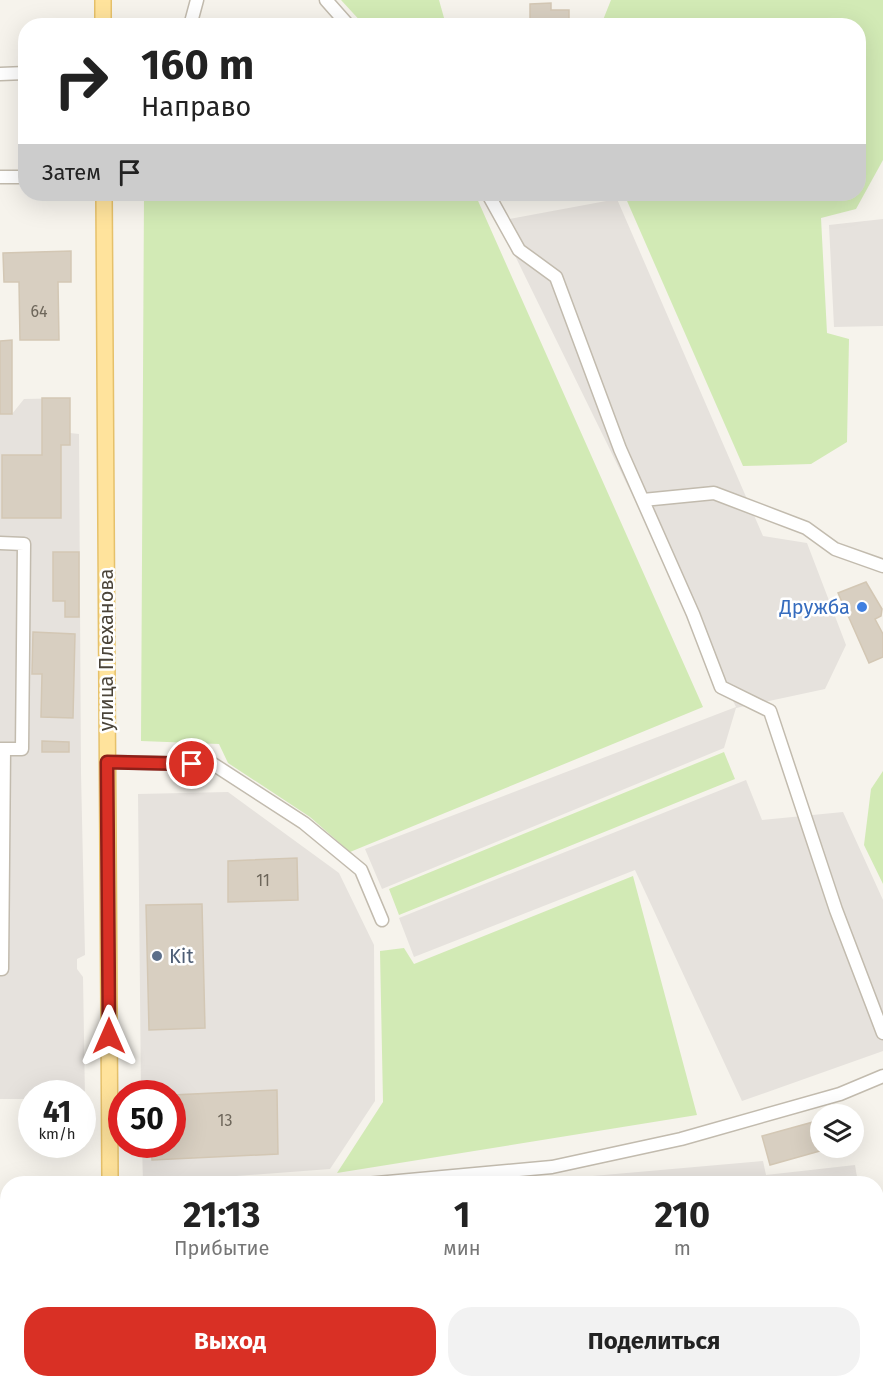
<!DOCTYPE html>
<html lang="ru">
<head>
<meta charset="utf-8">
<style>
  :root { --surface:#fff; --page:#f2f2f2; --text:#222; --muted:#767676; --accent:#d93025 }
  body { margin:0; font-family:"Fira Sans",sans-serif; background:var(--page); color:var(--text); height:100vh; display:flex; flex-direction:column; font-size:22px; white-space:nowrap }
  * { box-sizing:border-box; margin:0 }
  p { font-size:20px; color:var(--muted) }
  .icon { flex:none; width:33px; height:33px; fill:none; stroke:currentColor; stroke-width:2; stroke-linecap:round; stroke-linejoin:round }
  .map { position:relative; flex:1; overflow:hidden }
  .side { position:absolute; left:0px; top:1176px; width:884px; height:212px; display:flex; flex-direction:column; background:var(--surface); border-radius:24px 24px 0 0; box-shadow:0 6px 24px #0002 }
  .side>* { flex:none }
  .hud { position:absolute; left:18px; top:18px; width:848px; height:183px; border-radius:24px; box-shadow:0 6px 24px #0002; background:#fff; color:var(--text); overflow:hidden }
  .tools { position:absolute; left:810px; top:1104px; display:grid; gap:12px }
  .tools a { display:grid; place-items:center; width:54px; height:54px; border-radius:50%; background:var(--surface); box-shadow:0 6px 24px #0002; font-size:30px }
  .speed { position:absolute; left:18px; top:1080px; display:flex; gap:12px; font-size:30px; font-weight:700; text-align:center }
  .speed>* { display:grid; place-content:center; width:78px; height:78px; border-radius:50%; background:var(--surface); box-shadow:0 6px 24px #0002; line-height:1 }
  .speed small { font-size:15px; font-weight:400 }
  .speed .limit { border:9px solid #d22; background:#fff; color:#111 }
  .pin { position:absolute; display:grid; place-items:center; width:51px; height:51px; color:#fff; margin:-26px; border:3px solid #fff; border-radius:50%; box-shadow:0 2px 6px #0007 }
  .me { position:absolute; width:66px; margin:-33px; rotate:0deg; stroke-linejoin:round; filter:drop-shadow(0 0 4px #0008) }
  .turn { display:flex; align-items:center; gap:21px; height:126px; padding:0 24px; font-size:27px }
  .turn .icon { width:78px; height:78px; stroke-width:2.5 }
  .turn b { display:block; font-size:42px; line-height:51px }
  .then { display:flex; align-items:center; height:57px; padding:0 24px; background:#0003; gap:12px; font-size:22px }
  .eta { display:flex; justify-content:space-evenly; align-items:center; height:102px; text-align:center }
  .eta b { font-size:36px; font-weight:700; line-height:42px }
  .cta { display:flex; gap:12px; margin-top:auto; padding:12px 24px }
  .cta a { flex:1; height:69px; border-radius:24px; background:var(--accent); color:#fff; font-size:24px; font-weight:700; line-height:69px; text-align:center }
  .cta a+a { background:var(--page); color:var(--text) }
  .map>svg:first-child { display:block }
</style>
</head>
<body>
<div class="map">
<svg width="883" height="1387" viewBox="0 0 883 1387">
  <rect width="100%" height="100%" fill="#f6f3ec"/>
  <path fill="#e6e2dd" d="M 617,199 L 763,536 L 807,543 L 846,645 L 825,689 L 736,708 L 724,748 L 382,889 L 365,849 L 736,707 L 498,221 Z
    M 883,219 L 883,326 L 834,327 L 829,225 Z
    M 70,398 L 70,433 L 79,434 L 81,773 L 85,955 L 77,959 L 77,969 L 83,977 L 85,1098 L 83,1098 L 82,1094 L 32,1094 L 31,1099 L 0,1099 L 0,414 L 12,414 L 24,399 Z
    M 746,780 L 762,820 L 843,812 L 883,900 L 883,1051 L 742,1101 L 635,870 L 414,957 L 399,918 Z
    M 228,792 L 339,873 L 374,945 L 375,1101 L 330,1169 L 143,1183 L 142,1145 L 172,1144 L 172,1094 L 141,1093 L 138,794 Z
    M 763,1161 L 766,1175 L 855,1165 L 858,1183 L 513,1183 Z
    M 360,1380 L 627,1380 L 627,1387 L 368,1387 Z"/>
  <path fill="#d2eab5" d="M 341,0 L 439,0 L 446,25 L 364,25 Z
    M 611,0 L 883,0 L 883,160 L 856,209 L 821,218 L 827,333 L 849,339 L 847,442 L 811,464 L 743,466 L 624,194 L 858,194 L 858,26 L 601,25 Z
    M 144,194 L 475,194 L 703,707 L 350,852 L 310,817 L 228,763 L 219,744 L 141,741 Z
    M 724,752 L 735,779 L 399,915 L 389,889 Z
    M 883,771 L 883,884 L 864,845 L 871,789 Z
    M 633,876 L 697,1115 L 337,1173 L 383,1102 L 380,951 L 404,948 L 414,964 Z"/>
  <path fill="#d8cfc1" stroke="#d3c7b4" stroke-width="1.5" d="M 551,3 L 551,10 L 569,10 L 569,26 L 530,26 L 530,4 Z
    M 71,251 L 71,282 L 58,282 L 59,340 L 20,340 L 19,282 L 4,282 L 3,253 Z
    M 12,340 L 12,414 L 0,414 L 0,341 Z
    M 42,398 L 70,398 L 70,445 L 61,445 L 61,518 L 2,518 L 2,455 L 42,455 Z
    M 53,552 L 79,552 L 79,617 L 65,617 L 65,601 L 53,601 Z
    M 866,582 L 882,609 L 881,616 L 875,619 L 883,634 L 883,657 L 869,663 L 838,593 Z
    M 33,632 L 75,634 L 73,718 L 41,717 L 42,674 L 32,674 Z
    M 42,741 L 69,742 L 69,752 L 42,752 Z
    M 297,858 L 298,900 L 228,902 L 228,861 Z
    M 202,904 L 205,1028 L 149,1030 L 146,905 Z
    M 277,1090 L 278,1154 L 152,1160 L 151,1144 L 172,1144 L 172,1095 Z
    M 813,1122 L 820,1151 L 770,1165 L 762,1136 Z"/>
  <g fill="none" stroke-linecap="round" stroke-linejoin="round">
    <defs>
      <path id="minor" d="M 326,0 L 349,26
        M 190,26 L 197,0
        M 0,74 L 26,73
        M 0,177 L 26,177
        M 488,194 L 519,250 L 556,277 L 620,449 L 693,614 L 721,687 L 770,711 L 836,910 L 883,1033
        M 643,500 L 714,493 L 806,528 L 835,549 L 883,566
        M 0,543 L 24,544 L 22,749 L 0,749
        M 107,762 L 213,764 L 304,823 L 361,870 L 382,920
        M 0,969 L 2,969 L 4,749
        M 366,1184 L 552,1167 L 681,1139 L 840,1094 L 883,1076
        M 876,1262 L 883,1250
        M 201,1380 L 207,1387
        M 306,1380 L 314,1387
        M 344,1380 L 352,1387
        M 146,1387 L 151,1380
        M 835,1387 L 837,1380"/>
      <path id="major" d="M 103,0 L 103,26
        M 104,194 L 110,1178 L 107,1184
        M 0,1310 L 8,1304"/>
    </defs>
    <use href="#minor" stroke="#c2bbae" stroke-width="15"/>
    <use href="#major" stroke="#e6c16a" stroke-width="18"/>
    <use href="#minor" stroke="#fff" stroke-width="12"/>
    <use href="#major" stroke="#ffe39c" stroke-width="15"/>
  </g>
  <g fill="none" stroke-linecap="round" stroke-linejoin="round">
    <defs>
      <path id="route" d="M 109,1036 L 107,762 L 192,764"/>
    </defs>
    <use href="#route" stroke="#8d1f18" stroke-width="15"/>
    <use href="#route" stroke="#d93025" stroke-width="10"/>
  </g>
  <circle fill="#3f7fe0" stroke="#fff" stroke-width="2" cx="862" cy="607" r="6"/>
  <circle fill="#5c6f8a" stroke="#fff" stroke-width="2" cx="157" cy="956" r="6"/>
  <g text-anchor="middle" stroke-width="5" stroke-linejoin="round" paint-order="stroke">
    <g font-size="16" fill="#6e675b">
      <text x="39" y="317">64</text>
      <text x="263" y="886">11</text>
      <text x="225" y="1126">13</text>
    </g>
    <g font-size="20" fill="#366cbe" stroke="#fff" text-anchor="end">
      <text x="850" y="614">Дружба</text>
    </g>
    <g font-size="20" fill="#4b4439" stroke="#fff">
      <text transform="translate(106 650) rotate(-90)" y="7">улица Плеханова</text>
    </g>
    <g font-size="20" fill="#4e5e75" stroke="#fff" text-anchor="start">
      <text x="169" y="963">Kit</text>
    </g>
  </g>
</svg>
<div class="tools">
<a><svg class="icon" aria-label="layers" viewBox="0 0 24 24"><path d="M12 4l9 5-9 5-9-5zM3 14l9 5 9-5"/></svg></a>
</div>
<div class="speed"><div>41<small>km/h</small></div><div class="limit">50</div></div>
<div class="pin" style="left:192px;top:764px;background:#d93025"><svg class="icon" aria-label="arrive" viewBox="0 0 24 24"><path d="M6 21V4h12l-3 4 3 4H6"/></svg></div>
<svg class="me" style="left:109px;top:1036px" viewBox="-20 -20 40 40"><path d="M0-17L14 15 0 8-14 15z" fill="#d93025" stroke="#fff" stroke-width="4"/></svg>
<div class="hud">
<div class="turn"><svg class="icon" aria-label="right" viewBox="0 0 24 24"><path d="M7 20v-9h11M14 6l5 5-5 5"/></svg><div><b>160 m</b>Направо</div></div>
<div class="then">Затем<svg class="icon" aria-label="arrive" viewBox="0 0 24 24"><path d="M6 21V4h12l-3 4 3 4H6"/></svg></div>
</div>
<section class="side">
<div class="eta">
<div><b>21:13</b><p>Прибытие</p></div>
<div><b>1</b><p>мин</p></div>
<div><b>210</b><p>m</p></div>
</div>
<div class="cta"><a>Выход</a><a>Поделиться</a></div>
</section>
</div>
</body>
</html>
